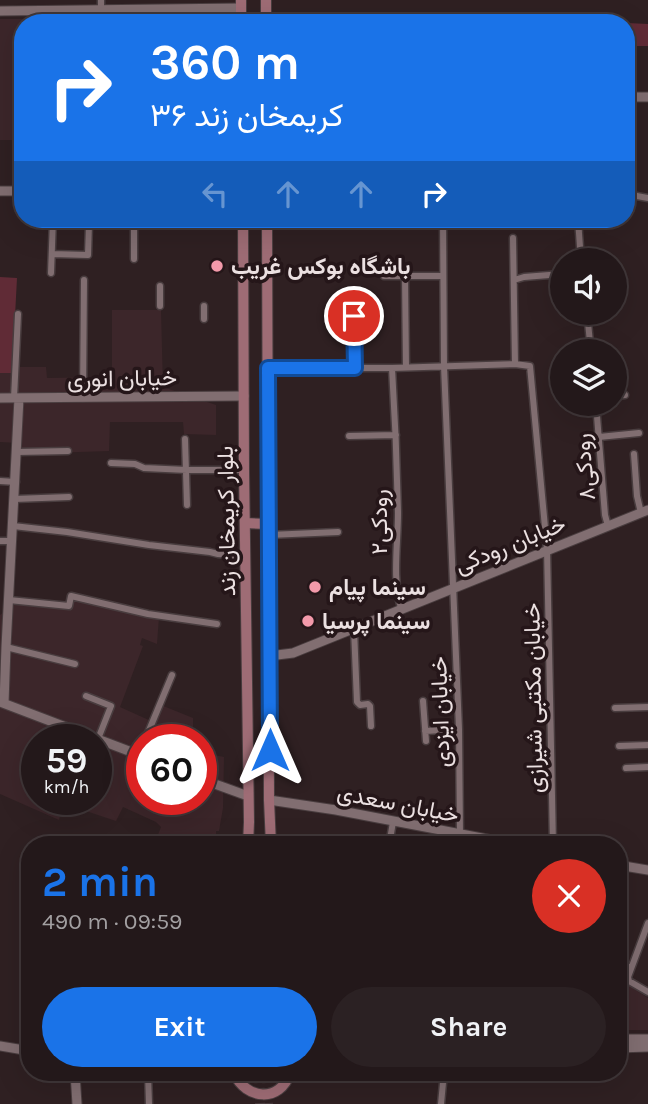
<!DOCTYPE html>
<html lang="en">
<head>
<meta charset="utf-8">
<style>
  :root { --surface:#23181a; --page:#2b2123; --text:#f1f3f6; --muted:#a3a0a2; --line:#403739; --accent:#1a73e8 }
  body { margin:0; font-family:Karla,Vazirmatn,sans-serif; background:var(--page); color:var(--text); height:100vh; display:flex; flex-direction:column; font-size:26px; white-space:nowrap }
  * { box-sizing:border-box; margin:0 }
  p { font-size:23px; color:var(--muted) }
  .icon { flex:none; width:38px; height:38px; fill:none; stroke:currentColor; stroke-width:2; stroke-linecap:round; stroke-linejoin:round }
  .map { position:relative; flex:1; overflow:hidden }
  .drawer { position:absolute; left:21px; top:836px; width:606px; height:245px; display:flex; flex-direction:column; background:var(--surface); border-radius:28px; box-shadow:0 7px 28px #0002,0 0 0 2px var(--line) }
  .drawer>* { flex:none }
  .top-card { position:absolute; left:14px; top:14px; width:621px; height:214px; border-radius:28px; box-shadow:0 7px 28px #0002,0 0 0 2px var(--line); background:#1a73e8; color:#fff; overflow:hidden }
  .buttons { position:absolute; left:550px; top:248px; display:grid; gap:14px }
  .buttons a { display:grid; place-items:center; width:77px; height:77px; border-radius:50%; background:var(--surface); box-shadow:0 7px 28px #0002,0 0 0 2px var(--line); font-size:35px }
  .speed { position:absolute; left:21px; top:724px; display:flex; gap:14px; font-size:35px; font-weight:700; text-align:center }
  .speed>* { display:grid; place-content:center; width:91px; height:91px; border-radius:50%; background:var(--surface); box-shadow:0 7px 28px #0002,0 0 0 2px var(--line); line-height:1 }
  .speed small { font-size:18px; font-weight:400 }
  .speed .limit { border:10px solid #d22; background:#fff; color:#111 }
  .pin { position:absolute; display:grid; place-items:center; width:60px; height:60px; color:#fff; margin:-30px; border:4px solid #fff; border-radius:50%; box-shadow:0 2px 7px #0007 }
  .me { position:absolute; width:77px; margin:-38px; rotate:0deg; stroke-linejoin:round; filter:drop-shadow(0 0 5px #0008) }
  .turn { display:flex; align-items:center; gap:24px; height:147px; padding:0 21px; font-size:32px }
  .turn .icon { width:91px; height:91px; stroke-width:2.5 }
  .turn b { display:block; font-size:49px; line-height:60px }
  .lanes { display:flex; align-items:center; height:66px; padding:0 21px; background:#0003; justify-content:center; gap:35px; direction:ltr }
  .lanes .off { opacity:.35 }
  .round { display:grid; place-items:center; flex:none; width:74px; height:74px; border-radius:37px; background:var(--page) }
  .head { display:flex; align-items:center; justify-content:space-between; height:119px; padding:0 21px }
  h1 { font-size:42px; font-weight:700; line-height:52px; color:var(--accent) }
  .cta { display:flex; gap:14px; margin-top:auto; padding:14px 21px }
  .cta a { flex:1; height:80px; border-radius:42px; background:var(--accent); color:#fff; font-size:28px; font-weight:700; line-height:80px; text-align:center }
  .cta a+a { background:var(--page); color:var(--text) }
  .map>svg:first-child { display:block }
</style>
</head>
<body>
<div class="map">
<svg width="648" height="1104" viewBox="0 0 648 1104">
  <rect width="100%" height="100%" fill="#2f2022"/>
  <path fill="#3c262a" d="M 0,19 L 39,19 L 43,23 L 23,23 L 23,140 L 0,140 Z
    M 112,310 L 161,310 L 163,387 L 216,405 L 216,435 L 184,434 L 183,422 L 110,422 L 109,451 L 19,454 L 19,443 L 0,442 L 0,373 L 12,373 L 12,367 L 46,367 L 47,378 L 112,377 Z
    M 69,595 L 159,617 L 157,644 L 142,638 L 140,645 L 143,646 L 120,707 L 151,721 L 161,705 L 193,718 L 193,729 L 190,737 L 197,740 L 142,740 L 142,800 L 201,800 L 201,751 L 214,755 L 224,757 L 223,808 L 219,831 L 216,831 L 216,845 L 154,845 L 161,827 L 156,822 L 123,807 L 116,821 L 80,809 L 81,803 L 71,800 L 96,800 L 96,740 L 37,740 L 37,800 L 64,800 L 59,820 L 0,794 L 0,615 L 16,602 L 67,607 Z
    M 628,985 L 648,998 L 648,1030 L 621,1030 L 623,1008 Z"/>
  <path fill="#602b36" d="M 627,23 L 648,24 L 648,46 L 632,46 L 633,91 L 627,91 Z
    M 0,277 L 17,278 L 12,373 L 0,373 Z"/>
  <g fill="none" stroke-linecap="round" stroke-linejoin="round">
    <path stroke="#4b3d3f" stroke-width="10" stroke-dasharray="10 5" stroke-linecap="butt" d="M 259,1073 L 260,1104
      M 267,1073 L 268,1104"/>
    <defs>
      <path id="street" d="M 99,10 L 99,23
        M 48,11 L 48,23
        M 101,11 L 101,0
        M 629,97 L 630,195
        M 626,194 L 648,198
        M 443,219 L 444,366 L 459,729 L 460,835
        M 578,219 L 581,261
        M 513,238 L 515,364
        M 52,254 L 88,255 L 89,224
        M 134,259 L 134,219
        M 51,273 L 53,219
        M 384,276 L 443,276
        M 405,276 L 406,367
        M 514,280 L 524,277 L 562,274
        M 160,286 L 160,306
        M 587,313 L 591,352
        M 354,316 L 355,368
        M 204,319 L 204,306
        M 268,368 L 392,368 L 515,364 L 530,366 L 547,549 L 553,845
        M 392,368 C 395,416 397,464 398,513 C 398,544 392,579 401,608
        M 614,379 L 623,378
        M 614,396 L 625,395
        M 14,398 L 18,314
        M 83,398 L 84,280
        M 596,404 L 605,515 L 608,526
        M 349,436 L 396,435
        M 599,437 L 639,433
        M 185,439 L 187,505
        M 17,452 L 68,451
        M 634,454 L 637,496 L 641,513
        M 111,463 L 135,464 L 144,468 L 187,470 L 244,470
        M 0,481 L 16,482
        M 14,499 L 69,497
        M 13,526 L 67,532 L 149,545 L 210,552 L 218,554 L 245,556
        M 269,535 L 338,532
        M 0,541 L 12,541
        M 9,600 L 69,606 L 71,596 L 148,614 L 217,624
        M 354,629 L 357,702 L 360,705 L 368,704 L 370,706 L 371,726
        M 6,647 L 75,664
        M 86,696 L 111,706 L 98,739
        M 423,701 L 426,741
        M 615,708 L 648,707
        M 425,731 L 459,729
        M 145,740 L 172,675
        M 619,746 L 648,745
        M 626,768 L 648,767
        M 389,845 L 393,822
        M 648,923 L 628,977 L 629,981 L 648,992
        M 618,961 L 630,968
        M 148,1073 L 149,1104
        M 441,1073 L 443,1083 L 441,1104"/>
      <path id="secondary" d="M 0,11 L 241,8
        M 626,97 L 648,97
        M 0,191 L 23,191
        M 0,398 L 244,396
        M 269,656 L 293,653 L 648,510
        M 0,702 L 142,756
        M 4,703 L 6,647 L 19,398
        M 201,779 L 248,796
        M 269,800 L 336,810 L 519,845
        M 618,865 L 648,870
        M 618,1039 L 648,1039
        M 0,1046 L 30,1051
        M 618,1048 L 648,1047
        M 75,1073 L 77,1104"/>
      <path id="primary" d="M 241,0 L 241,23
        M 266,0 L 266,23
        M 243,219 L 244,470 L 249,822 L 248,845
        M 267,219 L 269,800 L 271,845
        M 245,523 L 268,524
        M 234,1073 C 246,1100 280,1103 290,1073"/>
    </defs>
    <use href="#street" stroke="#493d3f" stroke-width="9"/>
    <use href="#secondary" stroke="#493d3f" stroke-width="11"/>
    <use href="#primary" stroke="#493d3f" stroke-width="12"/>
    <use href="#street" stroke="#816e71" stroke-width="6"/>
    <use href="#secondary" stroke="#816e71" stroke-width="9"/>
    <use href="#primary" stroke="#9e6c75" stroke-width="10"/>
  </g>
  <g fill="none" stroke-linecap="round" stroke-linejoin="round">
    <defs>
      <path id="route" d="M 270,750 L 268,368 L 355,368 L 354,316"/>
    </defs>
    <use href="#route" stroke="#114b97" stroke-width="18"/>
    <use href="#route" stroke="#1a73e8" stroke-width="12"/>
  </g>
  <g fill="#f39aaa" stroke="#251619" stroke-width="2.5">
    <circle cx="217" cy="266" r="7"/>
    <circle cx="315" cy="587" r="7"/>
    <circle cx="308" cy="621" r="7"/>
  </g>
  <g text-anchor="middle" stroke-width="7" stroke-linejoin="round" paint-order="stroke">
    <g font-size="23" font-weight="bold" fill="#ebe0e1" stroke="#251619" text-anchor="start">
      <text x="231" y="274">باشگاه بوکس غریب</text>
      <text x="329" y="595">سینما پیام</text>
      <text x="322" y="629">سینما پرسیا</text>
    </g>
    <g font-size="23" fill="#ebe0e1" stroke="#251619">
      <text transform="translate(122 378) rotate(-1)" y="8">خیابان انوری</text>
      <text transform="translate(584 467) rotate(-95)" y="8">رودکی۸</text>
      <text transform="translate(226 521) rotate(-91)" y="8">بلوار کریمخان زند</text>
      <text transform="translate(379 522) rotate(-90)" y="8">رودکی۲</text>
      <text transform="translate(510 544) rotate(-22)" y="8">خیابان رودکی</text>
      <text transform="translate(533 698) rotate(-91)" y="8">خیابان مکتبی شیرازی</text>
      <text transform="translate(440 712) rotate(-92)" y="8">خیابان ایزدی</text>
      <text transform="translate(398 803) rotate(11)" y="8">خیابان سعدی</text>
    </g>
  </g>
</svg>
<div class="buttons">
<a><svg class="icon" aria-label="sound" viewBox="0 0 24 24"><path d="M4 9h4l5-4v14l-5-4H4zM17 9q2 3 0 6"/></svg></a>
<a><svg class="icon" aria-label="layers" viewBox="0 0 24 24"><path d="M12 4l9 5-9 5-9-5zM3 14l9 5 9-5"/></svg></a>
</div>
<div class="speed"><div>59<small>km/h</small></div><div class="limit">60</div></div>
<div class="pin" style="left:354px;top:316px;background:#d93025"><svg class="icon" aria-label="arrive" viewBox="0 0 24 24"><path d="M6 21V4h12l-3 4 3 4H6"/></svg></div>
<svg class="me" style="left:270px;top:750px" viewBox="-20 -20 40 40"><path d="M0-17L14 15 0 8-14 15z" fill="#1a73e8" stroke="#fff" stroke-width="4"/></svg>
<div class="top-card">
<div class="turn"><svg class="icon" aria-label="right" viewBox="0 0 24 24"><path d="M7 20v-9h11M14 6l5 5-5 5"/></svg><div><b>360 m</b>کریمخان زند ۳۶</div></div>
<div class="lanes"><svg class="icon off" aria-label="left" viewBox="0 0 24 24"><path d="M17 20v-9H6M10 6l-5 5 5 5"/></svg><svg class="icon off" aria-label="ahead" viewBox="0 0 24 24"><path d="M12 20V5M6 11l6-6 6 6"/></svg><svg class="icon off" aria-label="ahead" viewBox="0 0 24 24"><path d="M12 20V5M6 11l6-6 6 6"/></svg><svg class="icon" aria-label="right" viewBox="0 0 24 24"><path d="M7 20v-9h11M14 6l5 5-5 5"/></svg></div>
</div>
<section class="drawer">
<div class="head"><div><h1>2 min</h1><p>490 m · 09:59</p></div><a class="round" style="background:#d93025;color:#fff"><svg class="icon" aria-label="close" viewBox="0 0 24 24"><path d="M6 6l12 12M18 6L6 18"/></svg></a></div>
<div class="cta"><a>Exit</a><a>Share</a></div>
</section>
</div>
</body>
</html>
